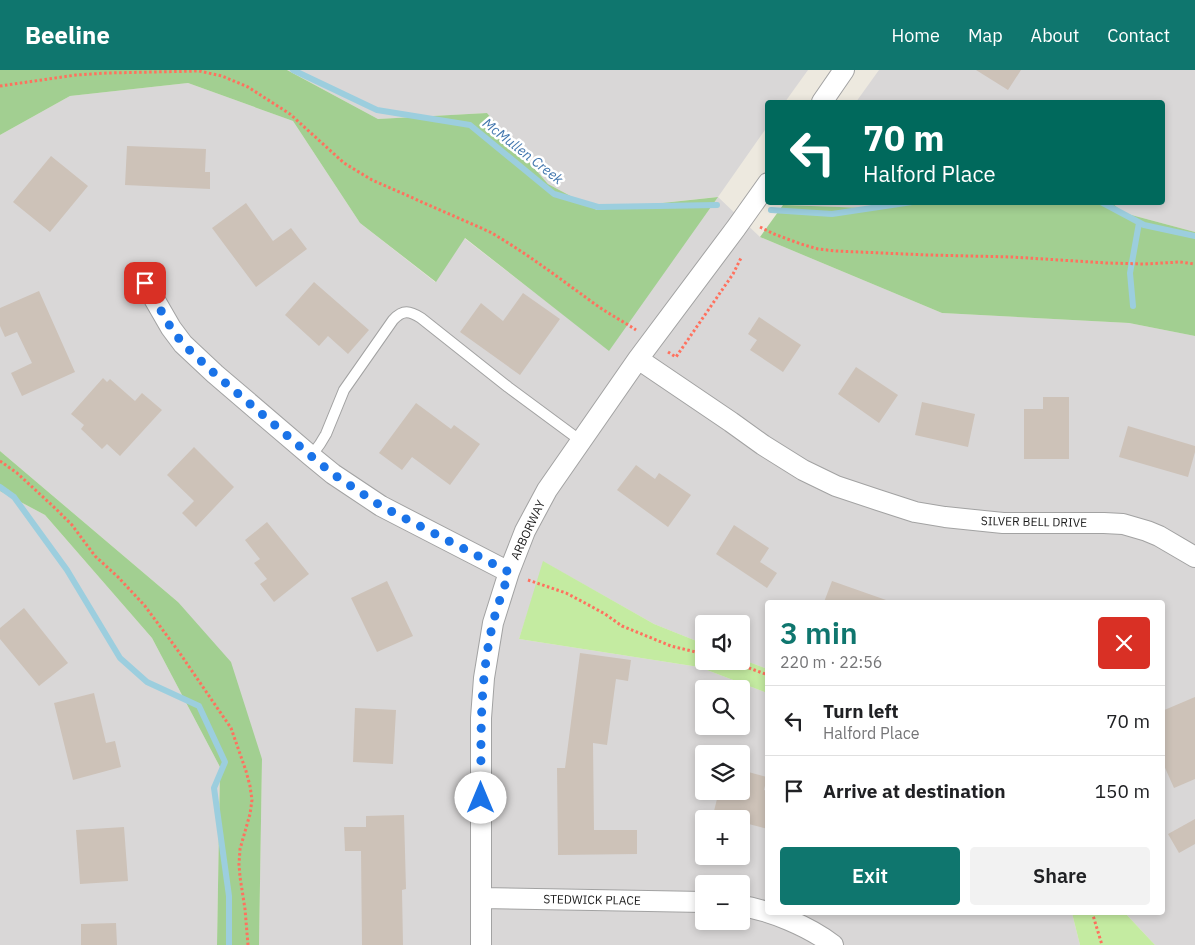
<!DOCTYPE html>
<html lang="en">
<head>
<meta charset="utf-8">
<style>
  :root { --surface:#fff; --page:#f2f2f2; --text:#202124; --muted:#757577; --line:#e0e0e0; --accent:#0f766e }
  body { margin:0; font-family:"IBM Plex Sans",sans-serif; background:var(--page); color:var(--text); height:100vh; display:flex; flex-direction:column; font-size:19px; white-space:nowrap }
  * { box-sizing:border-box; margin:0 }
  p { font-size:16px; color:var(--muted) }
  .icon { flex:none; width:28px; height:28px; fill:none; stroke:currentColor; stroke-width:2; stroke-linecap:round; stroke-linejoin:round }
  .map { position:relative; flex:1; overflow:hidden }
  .drawer { position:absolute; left:765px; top:530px; width:400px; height:315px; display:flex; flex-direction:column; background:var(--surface); border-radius:5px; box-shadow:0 2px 8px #0003 }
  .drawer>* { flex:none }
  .guide { position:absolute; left:765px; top:30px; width:400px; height:105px; border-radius:5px; box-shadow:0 2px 8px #0003; background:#00695c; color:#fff; overflow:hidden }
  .tools { position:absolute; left:695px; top:545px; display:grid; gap:10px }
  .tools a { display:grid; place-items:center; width:55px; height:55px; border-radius:5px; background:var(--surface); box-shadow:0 2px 8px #0003; font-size:25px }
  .pin { position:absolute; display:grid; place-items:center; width:42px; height:42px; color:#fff; margin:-21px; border-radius:10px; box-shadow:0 2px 8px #0006 }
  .me { position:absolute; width:55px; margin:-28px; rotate:0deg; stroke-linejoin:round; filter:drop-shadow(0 0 4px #0008) }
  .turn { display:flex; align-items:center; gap:18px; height:105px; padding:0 15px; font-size:22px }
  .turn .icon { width:65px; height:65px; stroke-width:2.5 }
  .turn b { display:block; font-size:35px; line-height:42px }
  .round { display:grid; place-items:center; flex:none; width:52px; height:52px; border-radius:5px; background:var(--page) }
  .head { display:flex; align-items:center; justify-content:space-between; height:85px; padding:0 15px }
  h1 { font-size:30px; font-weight:600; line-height:38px; color:var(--accent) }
  .action { display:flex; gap:10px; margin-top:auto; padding:10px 15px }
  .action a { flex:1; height:58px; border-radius:5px; background:var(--accent); color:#fff; font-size:20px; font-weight:600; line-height:58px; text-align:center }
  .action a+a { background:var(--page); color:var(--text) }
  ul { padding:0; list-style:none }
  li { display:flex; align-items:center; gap:15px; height:70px; padding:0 15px; border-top:1px solid var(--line) }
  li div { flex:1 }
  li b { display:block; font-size:19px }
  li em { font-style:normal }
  header { display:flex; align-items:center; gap:30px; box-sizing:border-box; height:70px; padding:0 25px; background:var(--accent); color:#fff }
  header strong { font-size:24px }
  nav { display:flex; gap:28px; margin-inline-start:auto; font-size:18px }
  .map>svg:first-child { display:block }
</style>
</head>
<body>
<header>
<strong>Beeline</strong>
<nav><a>Home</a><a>Map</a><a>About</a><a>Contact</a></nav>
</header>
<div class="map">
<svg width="1195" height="875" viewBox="0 0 1195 875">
  <rect width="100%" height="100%" fill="#ede9df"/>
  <path fill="#d9d7d7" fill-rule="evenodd" d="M 287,0 L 808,0 L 785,32 L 768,32 L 767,57 L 718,127 L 760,167 L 942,243 L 1129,253 L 1195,266 L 1195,875 L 1155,875 L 1125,843 L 1162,842 L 1162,532 L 768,532 L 767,599 L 741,589 L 741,554 L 704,554 L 704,574 L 654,554 L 544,492 L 519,569 L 699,597 L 767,623 L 768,842 L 1072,843 L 1080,875 L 259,875 L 262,689 L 178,532 L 0,381 L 0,65 L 70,26 L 188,13 L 293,51 L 360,153 L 435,212 L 464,168 L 609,280 L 717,127 L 597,140 L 548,114 L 487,43 L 378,49 ZM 704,619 L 741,619 L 741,656 L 704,656 ZM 704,684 L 741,684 L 741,721 L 704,721 ZM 704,749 L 741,749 L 741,786 L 704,786 ZM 704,814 L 741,814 L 741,851 L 704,851 Z
    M 879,0 L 1195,0 L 1195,162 L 1124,143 L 1112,133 L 1162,132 L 1162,32 L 856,32 Z
    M 785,132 L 898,133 L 867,138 L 783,135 Z
    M 0,421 L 45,445 L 152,568 L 220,697 L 217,875 L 0,875 Z"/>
  <path fill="#c4eba1" d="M 543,491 L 654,554 L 704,574 L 704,591 L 741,591 L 741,589 L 767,599 L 767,623 L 699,597 L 519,569 Z
    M 1072,843 L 1125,843 L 1155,875 L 1080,875 Z"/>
  <path fill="#a2cf91" d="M 0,0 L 287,0 L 378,49 L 487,43 L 548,114 L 597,140 L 718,127 L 609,281 L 465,168 L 436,212 L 360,153 L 293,51 L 188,13 L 70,26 L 0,65 Z
    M 898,132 L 1112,133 L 1124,143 L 1195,162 L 1195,266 L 1129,253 L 942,243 L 760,167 L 783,135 L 867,138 Z
    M 0,381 L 178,532 L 231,592 L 262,689 L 259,875 L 217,875 L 220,697 L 152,568 L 45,445 L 0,421 Z"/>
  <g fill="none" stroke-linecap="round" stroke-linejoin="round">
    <path stroke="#9ccede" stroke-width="6" d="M 293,0 L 377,40 L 470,55 L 554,124 L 598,137 L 717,135
      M 1101,132 L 1144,155 L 1195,166
      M 771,140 L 832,144 L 912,132
      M 1133,236 L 1130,203 L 1139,153
      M 0,417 L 14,427 L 67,500 L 120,588 L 147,612 L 199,636 L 225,692 L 214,718 L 229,826 L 229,875"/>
  </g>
  <path fill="#cdc2b8" d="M 976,0 L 1021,0 L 1008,20 Z
    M 127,76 L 206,79 L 205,102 L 210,102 L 210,119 L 125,115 Z
    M 51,86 L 88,116 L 50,162 L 13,132 Z
    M 246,133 L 273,171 L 291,158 L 307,179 L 256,217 L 212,158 Z
    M 314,212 L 369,260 L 348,284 L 328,266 L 319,276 L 285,245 Z
    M 39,221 L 75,302 L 22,326 L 11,303 L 32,293 L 17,262 L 5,267 L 0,256 L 0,238 Z
    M 523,223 L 560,249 L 520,305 L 460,262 L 481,233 L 503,251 Z
    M 759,247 L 801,275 L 783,302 L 750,280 L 757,270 L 748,264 Z
    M 856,297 L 898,325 L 879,353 L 838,324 Z
    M 103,308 L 107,312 L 110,309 L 135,331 L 142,323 L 162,340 L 120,386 L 107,374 L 102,379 L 81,359 L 84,355 L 71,344 Z
    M 1043,327 L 1069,327 L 1069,389 L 1024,389 L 1024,339 L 1043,339 Z
    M 922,332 L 975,344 L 968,377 L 915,365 Z
    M 416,333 L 451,359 L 454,355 L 480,374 L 450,415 L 412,387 L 402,400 L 379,383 Z
    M 1128,356 L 1195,376 L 1195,382 L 1188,407 L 1119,387 Z
    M 194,377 L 234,417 L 196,457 L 182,443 L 194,431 L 167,405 Z
    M 636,395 L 655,409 L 659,403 L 691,425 L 668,457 L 617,420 Z
    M 267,452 L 309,504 L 274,532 L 260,514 L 267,509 L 254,493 L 260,489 L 245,470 Z
    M 734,455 L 769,478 L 760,492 L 777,503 L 767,518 L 716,484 Z
    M 387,511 L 413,566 L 377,582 L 351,528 Z
    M 832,511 L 886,530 L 886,532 L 824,532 Z
    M 24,538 L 68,593 L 39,616 L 0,569 L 0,558 Z
    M 580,583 L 631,590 L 628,611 L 616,609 L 607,675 L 593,673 L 594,760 L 637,760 L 637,784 L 558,785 L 557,698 L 565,698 Z
    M 94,623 L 106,673 L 115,671 L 121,697 L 73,710 L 54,633 Z
    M 1195,627 L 1195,709 L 1174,718 L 1162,691 L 1162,641 Z
    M 355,638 L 396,640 L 393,694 L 353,692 Z
    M 741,700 L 767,707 L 764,720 L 768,721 L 768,759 L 741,752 L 741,749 L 728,749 L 713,745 L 719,721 L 741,721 Z
    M 404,745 L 406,819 L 402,820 L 403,875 L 362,875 L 361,781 L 345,781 L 344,757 L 366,757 L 366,746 Z
    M 1195,749 L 1195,774 L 1179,783 L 1168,764 Z
    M 124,757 L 128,811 L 80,814 L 76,760 Z
    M 116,853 L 117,875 L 81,875 L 81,854 Z"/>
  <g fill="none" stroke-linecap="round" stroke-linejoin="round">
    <defs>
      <path id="service" d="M 311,386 L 320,374 L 326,364 L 344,320 L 393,250 C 403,239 410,241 421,248 L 508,317 L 581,371"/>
      <path id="minor" d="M 822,32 L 844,0
        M 145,213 L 171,258 L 183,274 L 215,304 L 311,386 L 333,404 L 381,436 L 509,502
        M 638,289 L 731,352 L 763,375 L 803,400 L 836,416 L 878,430 L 915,442 L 945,447 L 1003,453 L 1104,453 L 1123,454 L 1147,461 L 1159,466 L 1195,487
        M 481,828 L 704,832
        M 741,836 C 770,840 810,857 833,875
        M 481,875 L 481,648 L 484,608 L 493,553 L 509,502 L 525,461 L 547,420 L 638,289 L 736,158 L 768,113"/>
    </defs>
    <use href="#service" stroke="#a2a2a2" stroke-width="12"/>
    <use href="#minor" stroke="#a2a2a2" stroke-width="22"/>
    <path stroke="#ff715e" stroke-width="3" stroke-dasharray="2.5 2.5" stroke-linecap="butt" d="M 0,16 L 76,5 L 107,3 L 199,1 L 222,6 L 248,17 L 290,44 L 344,93 L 372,110 L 490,162 C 528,184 563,211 599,237 C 611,245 624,252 636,260
      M 760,157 L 774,164 L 801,174 L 818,179 L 836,181 L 928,185 L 1012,187 L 1107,193 L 1145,194 L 1180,192 L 1195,194
      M 668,282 L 676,287 L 733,204 L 741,188
      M 0,391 L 17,403 L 56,439 L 72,455 L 95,486 L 118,507 L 145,536 L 179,582 L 231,658 L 246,701 L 250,716 L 252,730 L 250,744 L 240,779 L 239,794 L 240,807 L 245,839 L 248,875
      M 528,510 L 566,523 L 585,533 L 605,544 L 622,556 L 671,576 L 704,584
      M 730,591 L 768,605
      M 1092,842 L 1102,875"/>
    <use href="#service" stroke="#fff" stroke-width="10"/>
    <use href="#minor" stroke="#fff" stroke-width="20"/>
  </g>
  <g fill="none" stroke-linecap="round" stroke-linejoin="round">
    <path stroke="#1a73e8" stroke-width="9" stroke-dasharray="0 16.2" d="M 145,213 L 171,258 L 183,274 L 215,304 L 311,386 L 333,404 L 381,436 L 509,502 C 504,519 497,536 493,553 C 479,611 481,670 481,728"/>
  </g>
  <g text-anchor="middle" stroke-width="5" stroke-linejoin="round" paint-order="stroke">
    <g font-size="12" fill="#1b1b1b" stroke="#fff">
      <text transform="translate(1034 452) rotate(1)" y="4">SILVER BELL DRIVE</text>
      <text transform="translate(528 460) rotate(-65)" y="4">ARBORWAY</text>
      <text transform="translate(592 830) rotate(1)" y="4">STEDWICK PLACE</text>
    </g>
    <g font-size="14" font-style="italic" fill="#4377ae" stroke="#fff">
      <text transform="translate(523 81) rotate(38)" y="5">McMullen Creek</text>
    </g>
  </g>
</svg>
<div class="tools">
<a><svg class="icon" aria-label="sound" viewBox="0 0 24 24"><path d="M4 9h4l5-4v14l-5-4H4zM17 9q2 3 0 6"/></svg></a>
<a><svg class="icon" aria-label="search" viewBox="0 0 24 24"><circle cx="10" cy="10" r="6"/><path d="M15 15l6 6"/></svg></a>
<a><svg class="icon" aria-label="layers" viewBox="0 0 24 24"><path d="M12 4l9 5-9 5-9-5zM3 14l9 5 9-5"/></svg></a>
<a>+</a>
<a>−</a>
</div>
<div class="pin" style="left:145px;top:213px;background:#d93025"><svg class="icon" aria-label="arrive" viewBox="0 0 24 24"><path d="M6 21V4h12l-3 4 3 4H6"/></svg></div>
<svg class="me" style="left:481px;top:728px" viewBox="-20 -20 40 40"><circle r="19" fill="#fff"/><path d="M0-13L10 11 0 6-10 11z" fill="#1a73e8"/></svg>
<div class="guide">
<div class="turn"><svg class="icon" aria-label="left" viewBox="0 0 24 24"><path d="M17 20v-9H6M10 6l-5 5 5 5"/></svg><div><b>70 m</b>Halford Place</div></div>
</div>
<section class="drawer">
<div class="head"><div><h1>3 min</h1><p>220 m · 22:56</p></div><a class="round" style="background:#d93025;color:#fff"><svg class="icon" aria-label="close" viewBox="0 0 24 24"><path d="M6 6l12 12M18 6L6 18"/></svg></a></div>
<ul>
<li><svg class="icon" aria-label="left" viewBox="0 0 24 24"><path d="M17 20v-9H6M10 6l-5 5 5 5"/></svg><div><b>Turn left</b><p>Halford Place</p></div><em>70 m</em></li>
<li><svg class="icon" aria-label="arrive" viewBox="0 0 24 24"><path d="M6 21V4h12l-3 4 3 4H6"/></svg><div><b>Arrive at destination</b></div><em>150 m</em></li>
</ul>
<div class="action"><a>Exit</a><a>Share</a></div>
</section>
</div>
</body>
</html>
